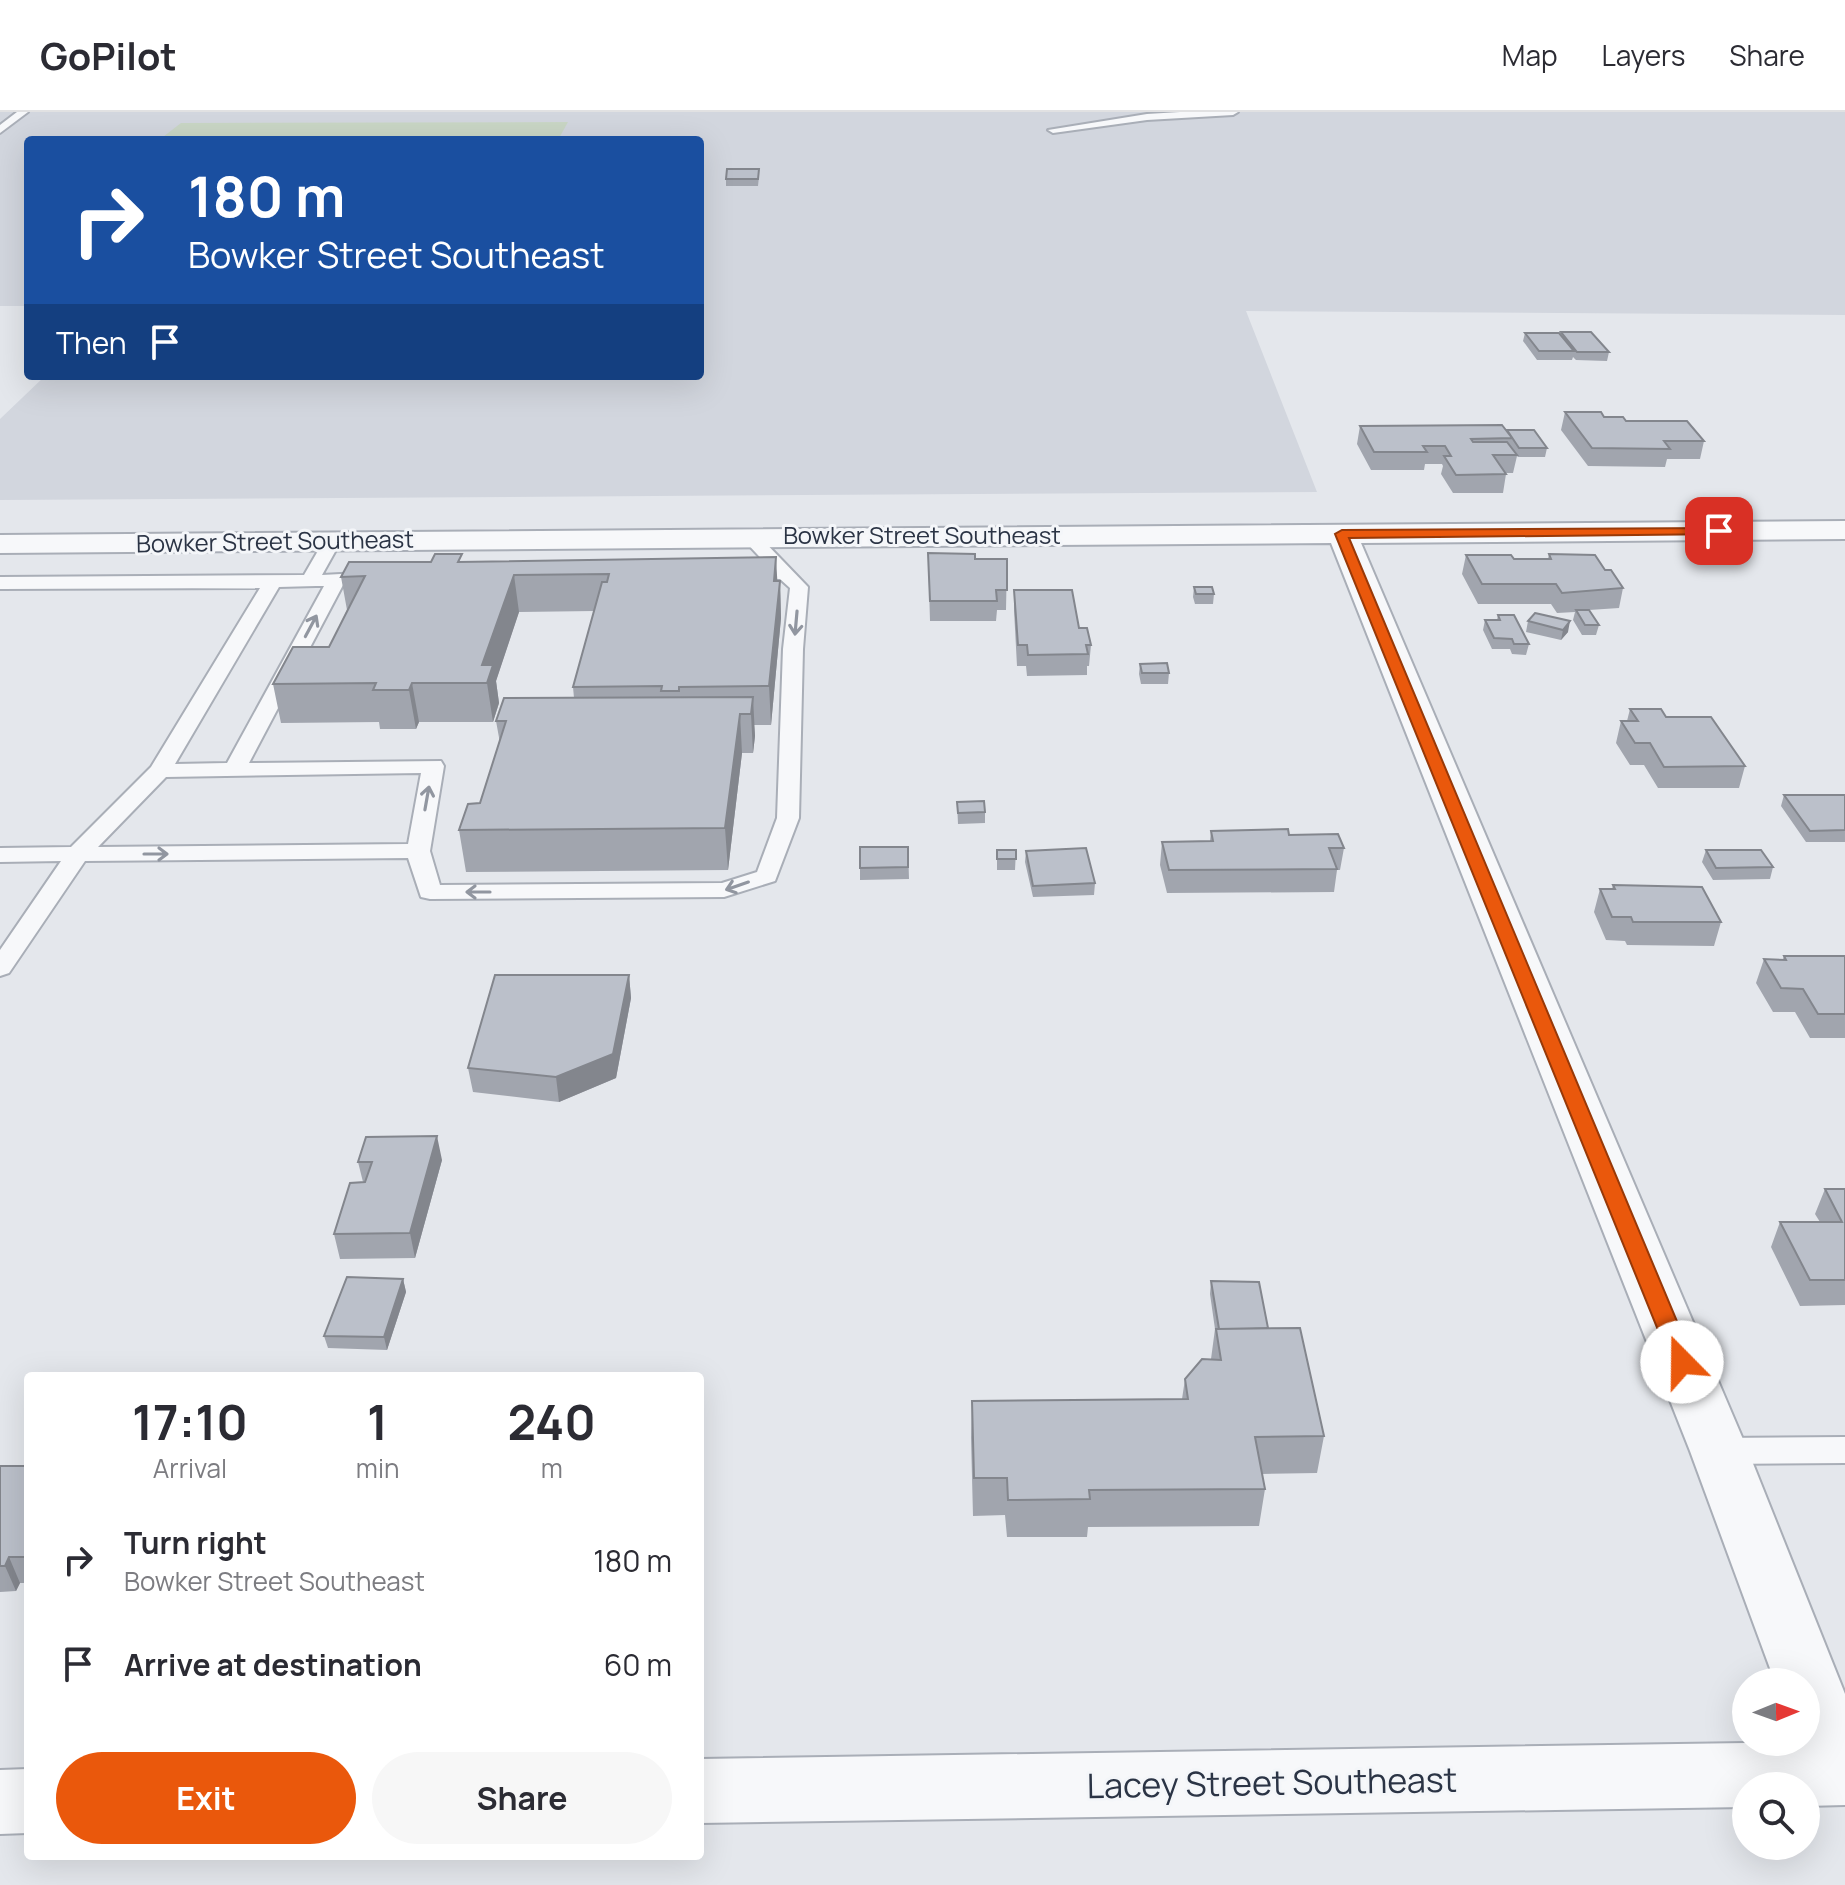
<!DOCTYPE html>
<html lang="en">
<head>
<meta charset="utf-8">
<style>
  :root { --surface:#fff; --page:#f7f7f7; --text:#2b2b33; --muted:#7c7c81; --line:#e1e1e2; --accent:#ea580c }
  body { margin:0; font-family:Manrope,sans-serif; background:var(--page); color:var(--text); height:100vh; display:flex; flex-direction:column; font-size:30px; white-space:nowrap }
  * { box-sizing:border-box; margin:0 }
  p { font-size:26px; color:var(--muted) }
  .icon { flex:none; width:44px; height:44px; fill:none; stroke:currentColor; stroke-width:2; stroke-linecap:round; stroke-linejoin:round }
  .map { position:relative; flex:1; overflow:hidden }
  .sheet { position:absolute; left:24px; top:1260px; width:680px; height:488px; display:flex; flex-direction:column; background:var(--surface); border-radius:8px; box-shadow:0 8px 32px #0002 }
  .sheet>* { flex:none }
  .banner { position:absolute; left:24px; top:24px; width:680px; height:244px; border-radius:8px; box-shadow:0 8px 32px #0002; background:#1a4fa0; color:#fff; overflow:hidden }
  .needle { width:52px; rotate:89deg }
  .buttons { position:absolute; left:1732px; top:1556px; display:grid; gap:16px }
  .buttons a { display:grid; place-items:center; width:88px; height:88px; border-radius:50%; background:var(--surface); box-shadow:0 8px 32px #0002; font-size:40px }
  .pin { position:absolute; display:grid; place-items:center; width:68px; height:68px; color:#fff; margin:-34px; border-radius:16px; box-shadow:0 4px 12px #0006 }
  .me { position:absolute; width:88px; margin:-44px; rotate:338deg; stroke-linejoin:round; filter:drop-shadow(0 0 6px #0008) }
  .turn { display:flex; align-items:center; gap:28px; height:168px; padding:0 32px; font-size:36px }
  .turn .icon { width:104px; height:104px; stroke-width:2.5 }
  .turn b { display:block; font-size:56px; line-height:68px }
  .then { display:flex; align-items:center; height:76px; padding:0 32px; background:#0003; gap:16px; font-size:30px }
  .eta { display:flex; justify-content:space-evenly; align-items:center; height:136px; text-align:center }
  .eta b { font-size:48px; font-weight:700; line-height:56px }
  .button { display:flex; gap:16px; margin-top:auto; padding:16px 32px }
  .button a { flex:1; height:92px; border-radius:48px; background:var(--accent); color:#fff; font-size:32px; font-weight:700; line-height:92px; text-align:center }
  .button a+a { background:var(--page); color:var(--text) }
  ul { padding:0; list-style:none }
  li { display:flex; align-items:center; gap:24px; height:104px; padding:0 32px }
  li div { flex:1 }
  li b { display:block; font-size:30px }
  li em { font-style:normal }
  header { display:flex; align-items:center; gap:48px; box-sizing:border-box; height:112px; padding:0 40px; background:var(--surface); border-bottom:2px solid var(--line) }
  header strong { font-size:38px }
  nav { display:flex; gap:44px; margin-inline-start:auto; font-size:28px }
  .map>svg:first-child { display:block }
</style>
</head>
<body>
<header>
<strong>GoPilot</strong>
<nav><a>Map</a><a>Layers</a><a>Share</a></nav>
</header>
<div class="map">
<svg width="1845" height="1773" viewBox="0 0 1845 1773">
  <rect width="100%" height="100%" fill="#e4e7ec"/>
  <path fill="#d2d6de" d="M 0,0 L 1845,0 L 1845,203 L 1246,199 L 1317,380 L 0,388 L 0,307 L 45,264 L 700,264 L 700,28 L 28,28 L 28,194 L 0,194 Z"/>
  <path fill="#c9d6c5" d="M 568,10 L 558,28 L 159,28 L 181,11 Z"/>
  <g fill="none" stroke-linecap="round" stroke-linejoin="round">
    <defs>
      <path id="lane" d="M 17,0 L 28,0 L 0,21 L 0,13 Z
        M 1180,0 L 1238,0 L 1233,3 L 1147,8 L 1053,21 L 1048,18 L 1147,2 Z
        M 750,420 L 756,421 L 808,475 L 803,537 L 799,706 L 775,769 L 724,785 L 430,787 L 421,785 L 408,746 L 85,749 L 9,861 L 0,864 L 0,838 L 61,749 L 0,750 L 0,736 L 71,735 L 151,655 L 260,476 L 0,477 L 0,465 L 304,463 L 326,425 L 338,425 L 341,429 L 322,463 L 378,460 L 387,466 L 378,472 L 343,473 L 249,651 L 441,649 L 444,654 L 430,739 L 440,773 L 722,771 L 757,760 L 777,706 L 783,537 L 790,476 L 780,467 L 734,466 L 732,462 L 734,458 L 770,456 L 741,425 ZM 316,474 L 324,474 L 227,651 L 175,652 L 279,475 ZM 421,661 L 408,732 L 98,735 L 166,665 Z
        M 1845,1325 L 1845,1351 L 1719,1352 L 1707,1348 L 1702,1339 L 1707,1330 L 1719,1326 Z"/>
      <path id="street" d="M 1845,409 L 1845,427 L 1361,431 L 1748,1339 L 1845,1582 L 1845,1693 L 1806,1694 L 1806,1674 L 1746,1674 L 1746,1695 L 700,1711 L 700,1647 L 1806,1630 L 1806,1570 L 1775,1570 L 1690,1339 L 1331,431 L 0,441 L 0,423 Z
        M 28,1657 L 28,1721 L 0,1722 L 0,1658 Z"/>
    </defs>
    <use href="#lane" stroke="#a9aeb7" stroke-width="4"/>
    <use href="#street" stroke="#a9aeb7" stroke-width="4"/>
    <use href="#lane" fill="#f7f8fa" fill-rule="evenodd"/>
    <use href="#street" fill="#f7f8fa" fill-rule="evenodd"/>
  </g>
  <path fill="#a1a5ae" d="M 759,64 L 758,74 L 726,74 L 726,67 Z
    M 1561,220 L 1609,240 L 1607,249 L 1576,248 L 1573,245 L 1572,248 L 1537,248 L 1523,229 L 1525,221 L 1560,222 Z
    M 1565,300 L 1626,309 L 1704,329 L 1700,347 L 1667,347 L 1665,355 L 1588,354 L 1561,318 Z
    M 1360,314 L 1506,319 L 1547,336 L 1545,345 L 1518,345 L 1517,344 L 1513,361 L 1506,361 L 1506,362 L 1503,381 L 1453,381 L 1441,362 L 1443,354 L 1442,352 L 1425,352 L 1424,358 L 1371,358 L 1357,332 Z
    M 928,441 L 975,447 L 1007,447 L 1006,498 L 997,498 L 996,509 L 930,509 Z
    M 1549,442 L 1605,458 L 1623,476 L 1619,496 L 1589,498 L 1599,513 L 1596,523 L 1582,523 L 1573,508 L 1575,500 L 1557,501 L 1551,492 L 1478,492 L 1462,462 L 1466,443 L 1514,447 L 1548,447 Z
    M 463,450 L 780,469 L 781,506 L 771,613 L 754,613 L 755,624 L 753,641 L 742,641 L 728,758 L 466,760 L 459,718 L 480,691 L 500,631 L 496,609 L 574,586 L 573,575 L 594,499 L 519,500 L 496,569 L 499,591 L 493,610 L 419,610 L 416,617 L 380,617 L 379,610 L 281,611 L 273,572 L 329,535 L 347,498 L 341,465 Z
    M 1194,475 L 1214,482 L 1213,492 L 1195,492 L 1193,485 Z
    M 1014,478 L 1079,516 L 1091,533 L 1089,554 L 1087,554 L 1087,563 L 1027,564 L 1026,554 L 1017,554 L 1014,498 Z
    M 1535,501 L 1568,520 L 1561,528 L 1526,520 L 1528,509 Z
    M 1498,503 L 1529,532 L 1526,543 L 1512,542 L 1510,537 L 1492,537 L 1483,518 L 1485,508 L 1497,508 Z
    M 1140,552 L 1169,561 L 1168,572 L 1141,572 L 1139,562 Z
    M 1630,597 L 1666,605 L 1745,654 L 1739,676 L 1658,676 L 1644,653 L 1630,653 L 1616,631 L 1621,609 L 1627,609 Z
    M 1784,683 L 1845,683 L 1845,730 L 1806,730 L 1781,694 Z
    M 957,690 L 985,700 L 985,711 L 958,712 Z
    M 1211,719 L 1289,723 L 1344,736 L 1340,758 L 1337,758 L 1334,780 L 1167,781 L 1160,753 L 1162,730 L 1210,729 Z
    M 860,735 L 908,735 L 909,767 L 860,768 Z
    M 997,738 L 1016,738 L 1015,758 L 997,758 Z
    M 1706,738 L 1773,755 L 1770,767 L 1713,768 L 1702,750 Z
    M 1026,739 L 1095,771 L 1094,783 L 1033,785 L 1025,750 Z
    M 1613,773 L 1721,810 L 1714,834 L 1627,833 L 1625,829 L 1606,828 L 1594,800 L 1600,777 L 1612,777 Z
    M 1784,844 L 1845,844 L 1845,926 L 1810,926 L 1795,900 L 1773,900 L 1756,871 L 1764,847 L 1783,847 Z
    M 629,863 L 631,886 L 616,966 L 559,990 L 473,980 L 468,956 Z
    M 442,1048 L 415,1146 L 340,1147 L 334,1122 L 363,1070 L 358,1050 Z
    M 1825,1077 L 1845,1077 L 1845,1193 L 1800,1194 L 1771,1135 L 1780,1110 L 1820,1110 L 1815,1102 Z
    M 403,1167 L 406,1180 L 387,1238 L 328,1236 L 324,1224 Z
    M 1211,1169 L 1268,1216 L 1324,1324 L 1317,1361 L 1262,1362 L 1265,1377 L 1259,1414 L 1088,1415 L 1087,1425 L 1007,1425 L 1005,1403 L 973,1404 L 971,1326 L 972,1289 L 1182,1287 L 1185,1267 L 1211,1247 L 1215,1217 L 1210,1182 Z
    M 0,1354 L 28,1354 L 28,1471 L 20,1471 L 16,1479 L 0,1480 Z"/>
  <path fill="#83868d" d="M 776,445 L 778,481 L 774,469 Z
    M 514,463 L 519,500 L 496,569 L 499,591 L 493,610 L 487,571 L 482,553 Z
    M 780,469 L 781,506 L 771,613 L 769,574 Z
    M 1570,509 L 1568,520 L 1561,528 L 1563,518 Z
    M 412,571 L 419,610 L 416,617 L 409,578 Z
    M 753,585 L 755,624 L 753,641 L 751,602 Z
    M 740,602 L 742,641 L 728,758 L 725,716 Z
    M 629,863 L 631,886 L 616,966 L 559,990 L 556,965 Z
    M 437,1024 L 442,1048 L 415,1146 L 410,1121 Z
    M 403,1167 L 406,1180 L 387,1238 L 384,1225 Z
    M 9,1445 L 20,1471 L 16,1479 L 5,1454 Z"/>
  <path fill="#bbc0ca" stroke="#83868d" stroke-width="2" d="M 727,57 L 759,57 L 758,67 L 726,67 Z
    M 1561,220 L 1591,220 L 1609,240 L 1577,240 Z
    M 1525,221 L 1559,221 L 1574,239 L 1539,239 Z
    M 1565,300 L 1601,300 L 1604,305 L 1623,305 L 1626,309 L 1687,309 L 1704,329 L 1664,329 L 1670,337 L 1592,336 Z
    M 1502,313 L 1512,326 L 1471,327 L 1473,330 L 1507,330 L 1517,343 L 1493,343 L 1506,362 L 1456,363 L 1444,344 L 1451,344 L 1445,334 L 1423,334 L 1427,340 L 1374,340 L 1360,314 Z
    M 1507,318 L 1534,318 L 1547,336 L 1519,336 Z
    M 928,441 L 975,442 L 975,447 L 1007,447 L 1007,478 L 996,478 L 997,489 L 930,489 Z
    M 435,442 L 462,442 L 458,450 L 776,445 L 774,469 L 780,469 L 769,574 L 679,575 L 679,579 L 661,579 L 662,574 L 573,575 L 602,470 L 607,470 L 609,462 L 514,463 L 482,553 L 493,553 L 487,571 L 412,571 L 409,578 L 373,578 L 376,571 L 273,572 L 293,535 L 329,535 L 365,464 L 341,465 L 349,450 L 431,450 Z
    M 1549,442 L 1595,443 L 1605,458 L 1611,458 L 1623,476 L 1562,481 L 1556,472 L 1482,472 L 1466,443 L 1511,443 L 1514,447 L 1551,447 Z
    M 1194,475 L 1212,475 L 1214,482 L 1196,482 Z
    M 1014,478 L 1072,478 L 1079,516 L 1087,516 L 1091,533 L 1086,533 L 1088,542 L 1028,543 L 1027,533 L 1018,533 Z
    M 1576,498 L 1589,498 L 1599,513 L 1585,513 Z
    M 1535,501 L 1570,509 L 1563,518 L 1528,509 Z
    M 1498,503 L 1514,503 L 1529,532 L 1514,532 L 1512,527 L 1494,526 L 1485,508 L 1500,508 Z
    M 1167,551 L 1169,561 L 1142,561 L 1140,552 Z
    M 753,585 L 751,602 L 740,602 L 725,716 L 459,718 L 468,692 L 480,691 L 506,609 L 496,609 L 504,586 Z
    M 1630,597 L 1661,597 L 1666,605 L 1711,605 L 1745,654 L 1664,655 L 1650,631 L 1635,631 L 1621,609 L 1638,609 Z
    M 1784,683 L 1845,683 L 1845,718 L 1810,719 Z
    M 984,689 L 985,700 L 958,701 L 957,690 Z
    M 1288,717 L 1289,723 L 1338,722 L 1344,736 L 1329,736 L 1337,757 L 1169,758 L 1162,730 L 1213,729 L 1211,719 Z
    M 860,735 L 908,735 L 908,755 L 860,756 Z
    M 1086,736 L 1095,771 L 1033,774 L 1026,739 Z
    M 997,738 L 1016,738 L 1016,747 L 997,747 Z
    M 1706,738 L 1761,738 L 1773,755 L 1716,756 Z
    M 1613,773 L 1702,775 L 1721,810 L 1633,810 L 1631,805 L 1612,805 L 1600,777 L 1615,777 Z
    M 1784,844 L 1845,844 L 1845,902 L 1818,902 L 1803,877 L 1781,876 L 1764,847 L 1786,848 Z
    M 495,863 L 629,863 L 613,942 L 556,965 L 468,956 Z
    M 437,1024 L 410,1121 L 334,1122 L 350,1071 L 365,1070 L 372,1050 L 358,1050 L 366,1025 Z
    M 1825,1077 L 1845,1077 L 1845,1168 L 1810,1168 L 1780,1110 L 1842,1110 Z
    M 347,1165 L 403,1167 L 384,1225 L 324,1224 Z
    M 1211,1169 L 1259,1170 L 1268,1216 L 1219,1217 Z
    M 1300,1216 L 1324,1324 L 1255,1325 L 1265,1377 L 1089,1378 L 1090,1387 L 1008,1388 L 1007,1366 L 974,1366 L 972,1289 L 1188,1287 L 1185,1267 L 1202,1247 L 1221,1248 L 1216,1217 Z
    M 0,1354 L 28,1354 L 28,1445 L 9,1445 L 5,1454 L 0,1454 Z"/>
  <defs><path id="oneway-shaft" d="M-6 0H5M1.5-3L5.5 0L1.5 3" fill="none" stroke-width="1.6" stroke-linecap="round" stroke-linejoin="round" transform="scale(2)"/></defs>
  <g stroke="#9196a0">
    <use href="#oneway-shaft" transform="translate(796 511) rotate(95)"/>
    <use href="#oneway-shaft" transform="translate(311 514) rotate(-62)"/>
    <use href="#oneway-shaft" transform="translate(427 686) rotate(-80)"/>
    <use href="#oneway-shaft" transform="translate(156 742)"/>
    <use href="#oneway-shaft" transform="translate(737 774) rotate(161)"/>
    <use href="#oneway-shaft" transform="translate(478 780) rotate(180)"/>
  </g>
  <path fill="#ea580c" stroke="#983908" stroke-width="2" d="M 1719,416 L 1724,417 L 1724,422 L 1349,426 L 1694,1250 L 1690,1256 L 1682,1258 L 1674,1256 L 1671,1250 L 1335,422 L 1342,418 Z"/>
  <g text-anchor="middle" stroke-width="6" stroke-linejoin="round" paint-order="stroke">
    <g font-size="24" fill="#2b3445" stroke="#f4f6f9">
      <text x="922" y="432">Bowker Street Southeast</text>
      <text transform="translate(275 430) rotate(-1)" y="8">Bowker Street Southeast</text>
    </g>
    <g font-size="34" fill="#2b3445" stroke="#f4f6f9">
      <text transform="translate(1272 1671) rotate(-1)" y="12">Lacey Street Southeast</text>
    </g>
  </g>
</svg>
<div class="buttons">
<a><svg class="needle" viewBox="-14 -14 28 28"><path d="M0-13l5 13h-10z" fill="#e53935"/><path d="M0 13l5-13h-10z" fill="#7c7c81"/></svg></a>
<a><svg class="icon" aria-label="search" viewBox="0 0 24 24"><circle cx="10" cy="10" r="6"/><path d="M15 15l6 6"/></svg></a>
</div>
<div class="pin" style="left:1719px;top:419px;background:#d93025"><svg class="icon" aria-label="arrive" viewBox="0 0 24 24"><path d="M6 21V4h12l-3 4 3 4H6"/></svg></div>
<svg class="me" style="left:1682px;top:1250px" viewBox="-20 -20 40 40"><circle r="19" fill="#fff"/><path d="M0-13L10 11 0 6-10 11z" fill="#ea580c"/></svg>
<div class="banner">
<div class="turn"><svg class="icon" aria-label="right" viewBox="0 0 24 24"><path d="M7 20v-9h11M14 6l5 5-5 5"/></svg><div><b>180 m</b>Bowker Street Southeast</div></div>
<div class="then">Then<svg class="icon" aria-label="arrive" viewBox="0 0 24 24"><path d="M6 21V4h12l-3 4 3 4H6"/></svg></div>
</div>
<section class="sheet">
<div class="eta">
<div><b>17:10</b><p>Arrival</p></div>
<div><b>1</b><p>min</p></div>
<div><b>240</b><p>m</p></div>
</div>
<ul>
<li><svg class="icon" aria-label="right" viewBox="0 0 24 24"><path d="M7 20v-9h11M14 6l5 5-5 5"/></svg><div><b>Turn right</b><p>Bowker Street Southeast</p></div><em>180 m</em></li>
<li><svg class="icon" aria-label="arrive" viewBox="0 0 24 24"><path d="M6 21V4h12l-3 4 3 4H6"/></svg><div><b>Arrive at destination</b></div><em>60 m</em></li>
</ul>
<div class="button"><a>Exit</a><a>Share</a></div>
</section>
</div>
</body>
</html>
